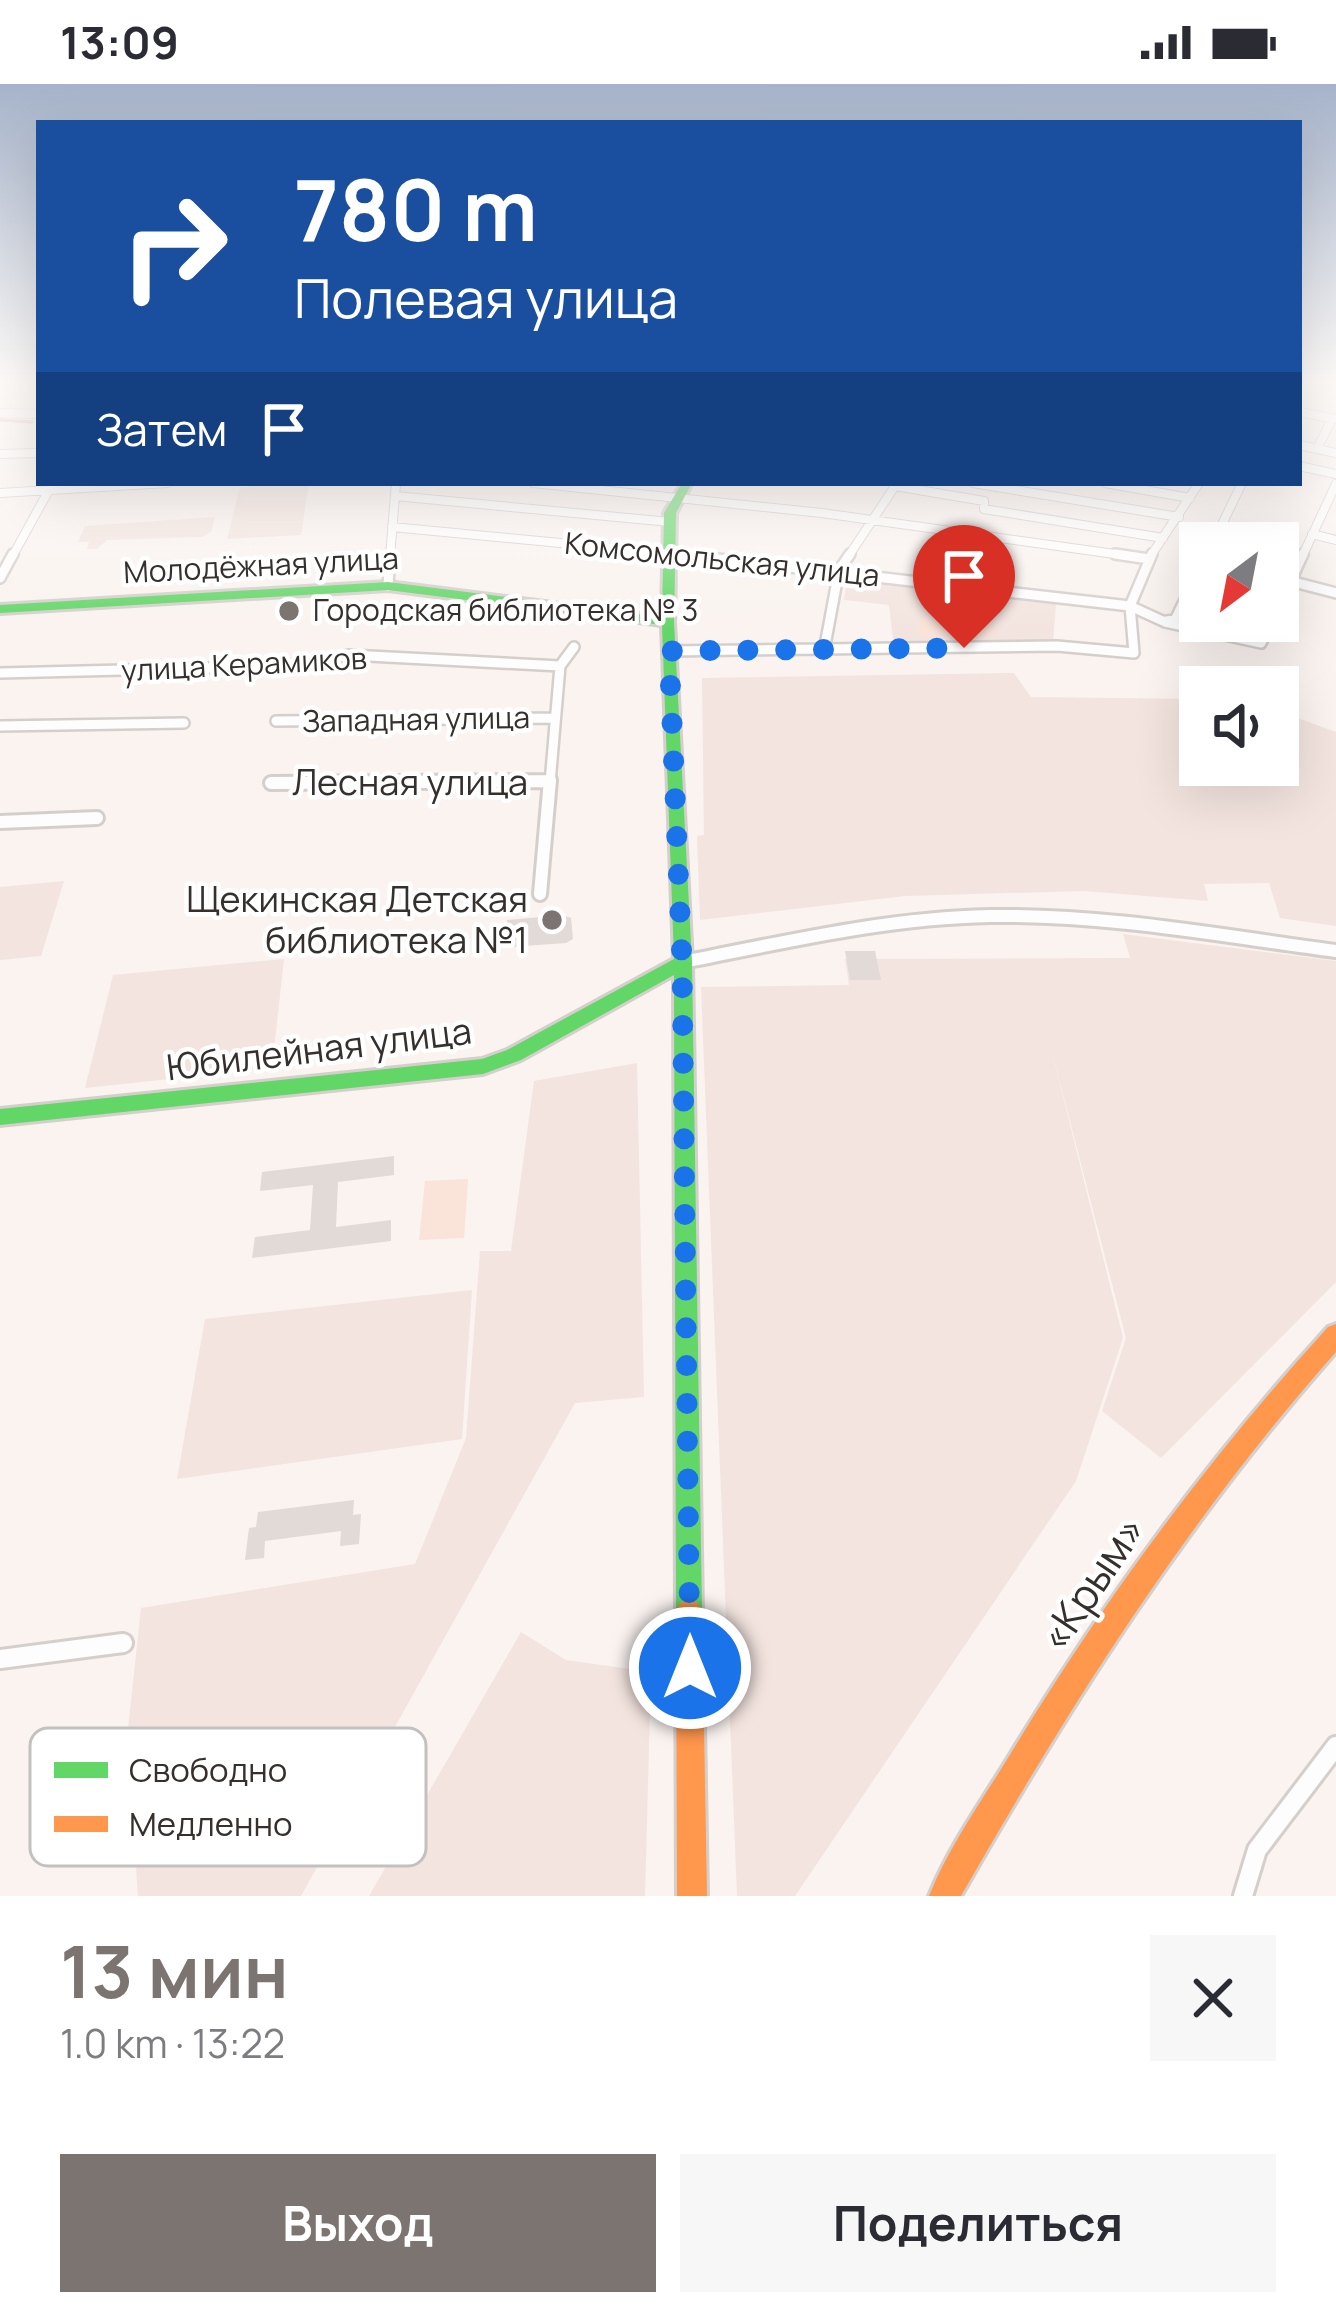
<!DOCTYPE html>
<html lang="ru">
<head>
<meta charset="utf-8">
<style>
  :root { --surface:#fff; --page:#f7f7f7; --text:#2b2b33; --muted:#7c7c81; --accent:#7b7471 }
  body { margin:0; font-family:Manrope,sans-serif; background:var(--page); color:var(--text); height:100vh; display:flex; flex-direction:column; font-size:45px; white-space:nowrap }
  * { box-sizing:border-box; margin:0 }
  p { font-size:39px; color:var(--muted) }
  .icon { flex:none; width:66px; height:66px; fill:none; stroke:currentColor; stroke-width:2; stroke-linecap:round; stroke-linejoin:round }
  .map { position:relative; height:1812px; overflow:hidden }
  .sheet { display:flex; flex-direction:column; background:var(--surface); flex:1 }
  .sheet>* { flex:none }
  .guide { position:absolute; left:36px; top:36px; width:1266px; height:366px; border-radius:0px; box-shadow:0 12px 48px #0002; background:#1a4fa0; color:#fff; overflow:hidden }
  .needle { width:78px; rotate:212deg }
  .tools { position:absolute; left:1179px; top:438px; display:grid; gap:24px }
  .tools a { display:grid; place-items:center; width:120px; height:120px; border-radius:0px; background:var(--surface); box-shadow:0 12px 48px #0002; font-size:60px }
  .pin { position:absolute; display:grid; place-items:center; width:102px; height:102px; color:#fff; margin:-123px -51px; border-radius:50% 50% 50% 0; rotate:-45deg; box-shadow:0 0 12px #0007 }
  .pin .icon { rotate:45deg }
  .me { position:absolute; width:132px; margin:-66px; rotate:0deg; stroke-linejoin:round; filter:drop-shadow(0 0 9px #0008) }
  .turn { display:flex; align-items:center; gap:42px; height:252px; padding:0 60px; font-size:54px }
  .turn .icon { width:156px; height:156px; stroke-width:2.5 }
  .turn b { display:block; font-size:84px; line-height:102px }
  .then { display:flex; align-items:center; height:114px; padding:0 60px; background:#0003; gap:24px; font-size:45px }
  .round { display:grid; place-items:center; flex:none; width:126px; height:126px; border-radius:0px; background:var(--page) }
  .summary { display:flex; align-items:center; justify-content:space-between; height:204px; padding:0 60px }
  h1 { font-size:72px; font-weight:700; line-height:90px; color:var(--accent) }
  .button { display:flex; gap:24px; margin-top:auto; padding:24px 60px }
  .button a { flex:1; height:138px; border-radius:0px; background:var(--accent); color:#fff; font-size:48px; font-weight:700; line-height:138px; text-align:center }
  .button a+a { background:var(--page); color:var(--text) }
  .status { display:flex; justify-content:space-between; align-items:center; height:84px; padding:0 60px; background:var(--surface); direction:ltr }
  .status svg { height:33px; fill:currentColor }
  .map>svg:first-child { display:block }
</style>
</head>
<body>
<div class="status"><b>13:09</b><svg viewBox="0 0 49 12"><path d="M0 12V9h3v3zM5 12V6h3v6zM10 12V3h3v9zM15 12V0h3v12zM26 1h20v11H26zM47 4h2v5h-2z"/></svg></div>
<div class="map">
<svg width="1336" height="1812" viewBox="0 0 1336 1812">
  <rect width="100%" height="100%" fill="#faf3f0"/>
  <path fill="#f3e4df" d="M 309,399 L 301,451 L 227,455 L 240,403 Z
    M 215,433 L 211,448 L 202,453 L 107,456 L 97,465 L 87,465 L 89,458 L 78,458 L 85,442 Z
    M 847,496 L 1056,519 L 1053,558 L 894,563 L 889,521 L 844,516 Z
    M 1014,589 L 1031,613 L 1200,615 L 1200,681 L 1278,681 L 1278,627 L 1336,648 L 1336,842 L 1280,834 L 1269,799 L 1204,800 L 1208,817 L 1084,807 L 905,812 L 700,836 L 697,752 L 704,751 L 702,594 Z
    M 64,797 L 41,872 L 0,876 L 0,803 Z
    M 1123,850 L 1336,877 L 1336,1198 L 1161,1374 L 1102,1327 L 1126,1254 L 1050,960 L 1123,1254 L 1076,1397 L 795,1812 L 737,1812 L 701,903 L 849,901 L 845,875 L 1130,874 Z
    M 284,875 L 272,984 L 85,1004 L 113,891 Z
    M 637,979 L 644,1313 L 575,1319 L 301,1812 L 138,1812 L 127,1654 L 141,1524 L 415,1480 L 466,1354 L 480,1167 L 511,1167 L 534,997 Z
    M 472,1206 L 462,1355 L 177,1395 L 205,1235 Z
    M 521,1548 L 566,1576 L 651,1588 L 645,1812 L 369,1812 Z"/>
  <path fill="#fae3d9" d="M 920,534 L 988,536 L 996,551 L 927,554 L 917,551 Z
    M 468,1095 L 464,1154 L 419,1156 L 425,1097 Z"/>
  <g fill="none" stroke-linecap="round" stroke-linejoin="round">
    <path stroke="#e4b29d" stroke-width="3" d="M 0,336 L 32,338"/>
  </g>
  <path fill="#e1dad7" d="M 562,831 L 571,834 L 573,855 L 566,859 L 510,863 L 507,836 Z
    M 845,867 L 875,867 L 881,896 L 850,896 Z
    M 394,1072 L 394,1091 L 338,1098 L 336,1143 L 391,1136 L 391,1157 L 252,1174 L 255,1153 L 310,1146 L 313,1101 L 260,1107 L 262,1088 Z
    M 354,1416 L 353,1431 L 361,1430 L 359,1460 L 340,1462 L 341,1447 L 265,1457 L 264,1474 L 245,1476 L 249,1444 L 256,1443 L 258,1428 Z"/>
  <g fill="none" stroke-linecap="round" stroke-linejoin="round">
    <defs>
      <path id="street-far3" d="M 1299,328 L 1336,335
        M 0,329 L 39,330
        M 1299,361 L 1336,369
        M 1317,365 L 1332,335
        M 0,370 L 39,369
        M 1299,382 L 1336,390
        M 533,399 L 822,429 L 1136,473
        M 973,399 L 1179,433
        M 1105,399 L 1190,414
        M 895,402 L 984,417 L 984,425 L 1163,454
        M 0,409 L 168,399
        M 395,412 L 670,438
        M 392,443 L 706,473
        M 1312,450 L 1336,456
        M 1213,459 L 1242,399
        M 12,473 L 49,406
        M 390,473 L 396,399
        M 848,473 L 897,399
        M 1150,473 L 1199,399
        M 1302,473 L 1336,400"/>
      <path id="street-far2" d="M 675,470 L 1130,522 L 1165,538 L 1261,559 L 1272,537
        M 1115,470 L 1149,475
        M 0,494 L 13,470
        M 1290,497 L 1336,509
        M 388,502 L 390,470
        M 1278,525 L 1303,470
        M 1166,537 L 1175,536 L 1200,485
        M 669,567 L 1057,562 L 1134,569 L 1130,522 L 1152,470
        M 824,567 L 839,486 L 850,470
        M 0,589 L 283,582 L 350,571 L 560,582
        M 276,637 L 555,634
        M 0,642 L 184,639
        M 271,699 L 548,697
        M 550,699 L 560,582 L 574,563"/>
      <path id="street-far1" d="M 271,699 L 548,697
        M 0,738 L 97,734
        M 540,810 L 550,696
        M 683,878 C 785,858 886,834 990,832 C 1106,830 1222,852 1336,867"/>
      <path id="street" d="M 0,1575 L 123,1559
        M 1243,1812 L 1257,1766 L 1336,1662"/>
      <path id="fast" d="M 682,399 L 692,399 L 676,429 L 674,538 L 692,878 L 702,1528 L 698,1537 L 689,1541 L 680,1537 L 676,1528 L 674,891 L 521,976 L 483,990 L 0,1041 L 0,1025 L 482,975 L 507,966 L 674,875 L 662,541 L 388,506 L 0,529 L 0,521 L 388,498 L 662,533 L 664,429 Z"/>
      <path id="slow" d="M 1336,1240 L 1336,1268 C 1189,1434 1071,1619 961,1812 L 929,1812 C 949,1762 983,1715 1011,1669 C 1103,1517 1208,1375 1328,1243 Z
        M 689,1515 L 698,1519 L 702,1528 L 707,1812 L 677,1812 L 676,1528 L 680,1519 Z"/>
    </defs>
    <use href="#street-far3" stroke="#d5cfcc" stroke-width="10"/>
    <use href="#street-far2" stroke="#d5cfcc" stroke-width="14"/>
    <use href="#street-far1" stroke="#d5cfcc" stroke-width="18"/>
    <use href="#street" stroke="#d5cfcc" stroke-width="24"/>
    <use href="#fast" stroke="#d5cfcc" stroke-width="6"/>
    <use href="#slow" stroke="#d5cfcc" stroke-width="6"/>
    <use href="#street-far3" stroke="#fefdfd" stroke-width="8"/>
    <use href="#street-far2" stroke="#fefdfd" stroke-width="9"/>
    <use href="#street-far1" stroke="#fefdfd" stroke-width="12"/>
    <use href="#street" stroke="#fefdfd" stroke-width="18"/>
    <use href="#fast" fill="#63d668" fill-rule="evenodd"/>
    <use href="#slow" fill="#ff974d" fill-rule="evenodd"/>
  </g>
  <linearGradient id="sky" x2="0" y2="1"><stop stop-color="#a6b3ca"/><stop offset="0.54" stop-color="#fdfaf8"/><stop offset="1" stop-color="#fdfaf8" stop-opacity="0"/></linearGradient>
  <rect width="1336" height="547" fill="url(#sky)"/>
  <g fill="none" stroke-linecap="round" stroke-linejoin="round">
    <path stroke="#1a73e8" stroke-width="21" stroke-dasharray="0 37.8" d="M 690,1584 L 682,878 L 669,567 L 964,564"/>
  </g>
  <g fill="#7b7471" stroke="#fff" stroke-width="4.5">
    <circle cx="289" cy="527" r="12"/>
    <circle cx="552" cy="836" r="12"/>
  </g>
  <g text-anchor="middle" stroke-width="9" stroke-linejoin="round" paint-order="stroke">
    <g font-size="30" fill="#36302d" stroke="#fff">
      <text transform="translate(722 476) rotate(6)" y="10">Комсомольская улица</text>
      <text transform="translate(261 482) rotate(-3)" y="10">Молодёжная улица</text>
      <text transform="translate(244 581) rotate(-3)" y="10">улица Керамиков</text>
      <text transform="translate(416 636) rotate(-1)" y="10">Западная улица</text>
    </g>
    <g font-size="30" fill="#36302d" stroke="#fff" text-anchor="start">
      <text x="313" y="537">Городская библиотека № 3</text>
    </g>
    <g font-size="36" fill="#36302d" stroke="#fff">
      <text x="410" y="711">Лесная улица</text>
      <text transform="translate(319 965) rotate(-7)" y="13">Юбилейная улица</text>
    </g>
    <g font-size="36" fill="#36302d" stroke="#fff" text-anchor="end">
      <text x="528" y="828">Щекинская Детская<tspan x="528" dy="41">библиотека №1</tspan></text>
    </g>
    <g font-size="42" fill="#36302d" stroke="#fff">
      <text transform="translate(1092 1499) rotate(-56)" y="15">«Крым»</text>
    </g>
  </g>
  <rect x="30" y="1644" width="396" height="138" rx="18" fill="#fff" stroke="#c3c1c0" stroke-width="3"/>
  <rect x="54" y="1678" width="54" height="16" fill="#63d668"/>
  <rect x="54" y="1732" width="54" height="16" fill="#ff974d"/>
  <g font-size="33" fill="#36302d">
    <text x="129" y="1698">Свободно</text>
    <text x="129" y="1752">Медленно</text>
  </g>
</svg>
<div class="tools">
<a><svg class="needle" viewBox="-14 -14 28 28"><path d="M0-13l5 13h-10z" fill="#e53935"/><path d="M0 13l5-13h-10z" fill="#7c7c81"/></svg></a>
<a><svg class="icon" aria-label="sound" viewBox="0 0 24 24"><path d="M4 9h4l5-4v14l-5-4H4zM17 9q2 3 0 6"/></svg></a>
</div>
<div class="pin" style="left:964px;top:564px;background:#d93025"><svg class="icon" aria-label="arrive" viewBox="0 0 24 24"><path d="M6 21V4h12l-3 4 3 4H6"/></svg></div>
<svg class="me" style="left:690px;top:1584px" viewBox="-20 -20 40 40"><circle r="17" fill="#1a73e8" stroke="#fff" stroke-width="3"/><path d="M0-11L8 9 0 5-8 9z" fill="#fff"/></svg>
<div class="guide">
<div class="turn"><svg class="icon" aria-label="right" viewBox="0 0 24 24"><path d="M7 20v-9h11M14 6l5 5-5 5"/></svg><div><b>780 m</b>Полевая улица</div></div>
<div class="then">Затем<svg class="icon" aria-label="arrive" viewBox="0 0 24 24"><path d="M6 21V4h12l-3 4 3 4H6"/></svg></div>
</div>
</div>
<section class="sheet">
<div class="summary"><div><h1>13 мин</h1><p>1.0 km · 13:22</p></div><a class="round"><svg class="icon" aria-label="close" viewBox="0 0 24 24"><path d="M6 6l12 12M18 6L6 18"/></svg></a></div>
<div class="button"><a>Выход</a><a>Поделиться</a></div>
</section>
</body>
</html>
